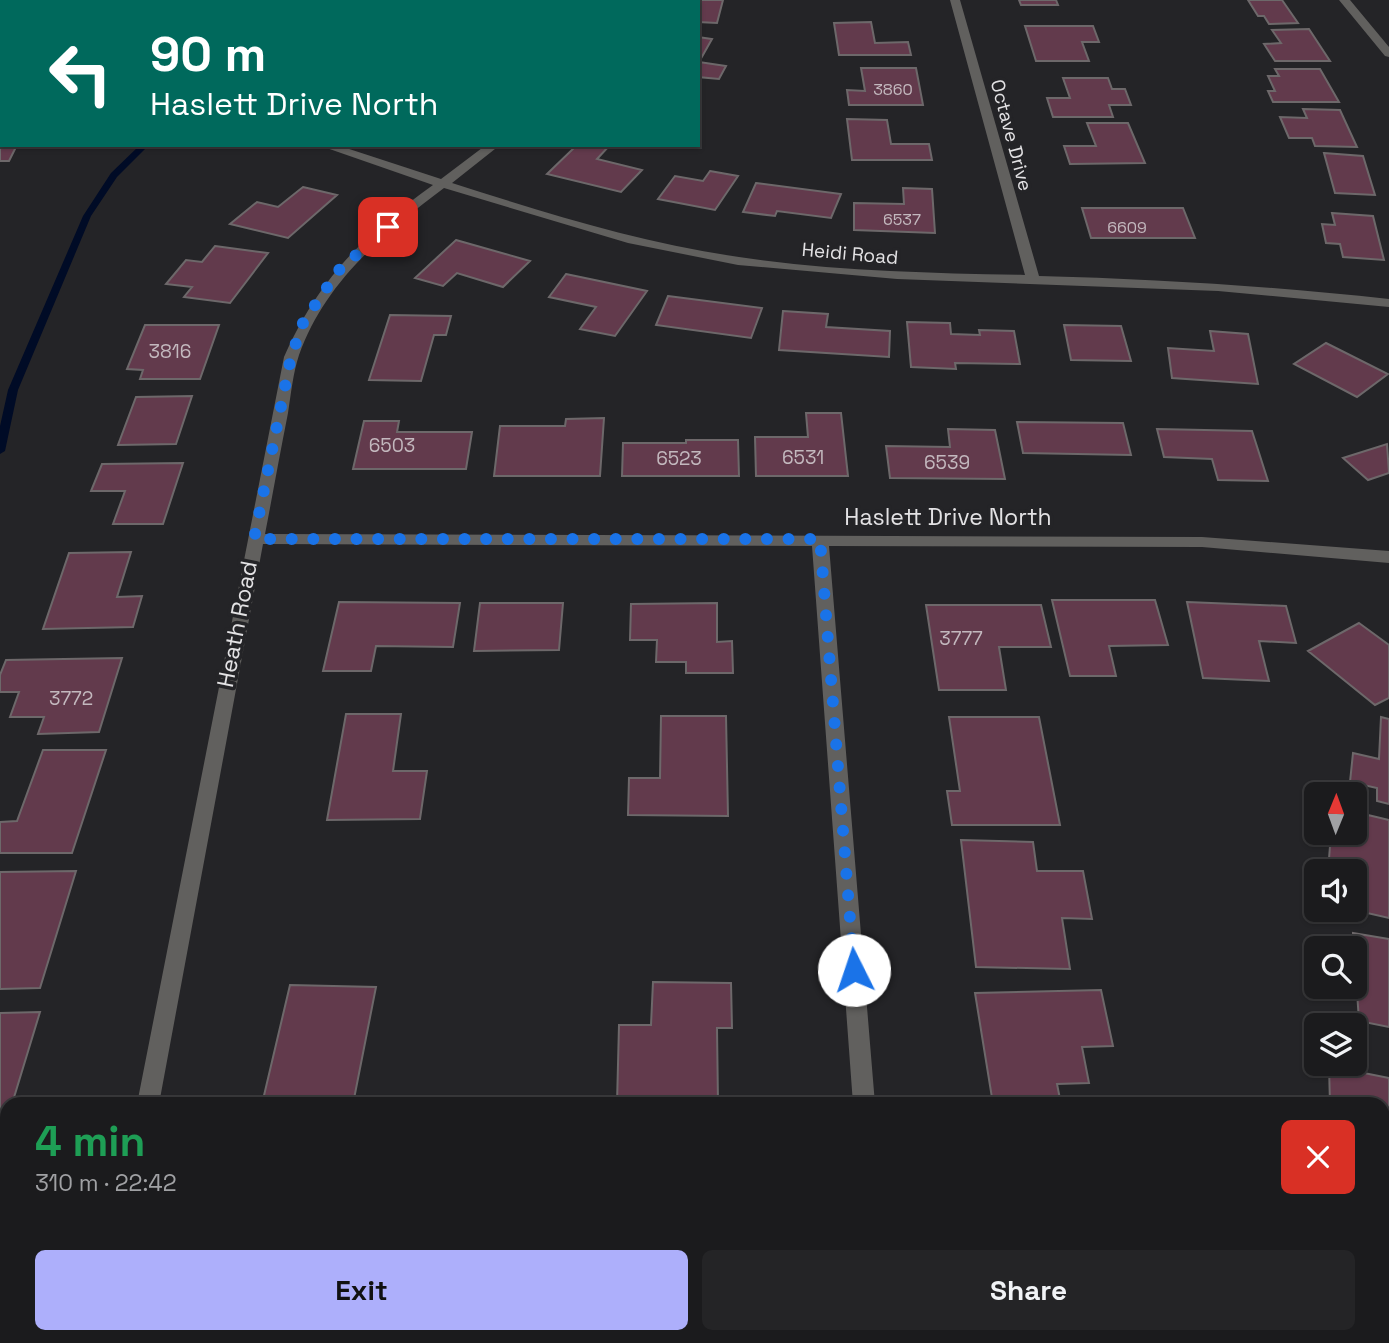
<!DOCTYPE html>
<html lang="en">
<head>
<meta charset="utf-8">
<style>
  :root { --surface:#1b1b1d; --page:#242426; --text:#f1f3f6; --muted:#a0a1a4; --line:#39393b; --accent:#adaffb }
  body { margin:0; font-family:"Space Grotesk",sans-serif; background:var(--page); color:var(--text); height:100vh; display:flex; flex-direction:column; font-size:26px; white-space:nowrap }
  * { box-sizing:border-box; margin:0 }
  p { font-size:23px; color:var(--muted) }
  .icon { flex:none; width:38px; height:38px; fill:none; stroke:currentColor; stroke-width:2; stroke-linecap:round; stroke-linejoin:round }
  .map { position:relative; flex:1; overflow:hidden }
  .drawer { position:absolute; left:0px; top:1097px; width:1390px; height:247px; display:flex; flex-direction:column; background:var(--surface); border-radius:21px 21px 0 0; box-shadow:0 2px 5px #0004,0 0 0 2px var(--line) }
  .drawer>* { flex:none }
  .banner { position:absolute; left:0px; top:0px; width:700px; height:147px; box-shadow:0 2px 5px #0004,0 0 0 2px var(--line); background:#00695c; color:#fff; overflow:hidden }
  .needle { width:46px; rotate:1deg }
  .fabs { position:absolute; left:1304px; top:782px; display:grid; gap:14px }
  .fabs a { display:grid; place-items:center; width:63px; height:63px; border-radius:10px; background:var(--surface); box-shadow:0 2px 5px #0004,0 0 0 2px var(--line); font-size:35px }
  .pin { position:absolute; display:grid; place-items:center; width:60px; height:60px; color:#fff; margin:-30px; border-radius:14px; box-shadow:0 4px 10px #0006 }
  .me { position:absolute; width:77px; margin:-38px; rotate:356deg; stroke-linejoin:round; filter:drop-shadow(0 0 5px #0008) }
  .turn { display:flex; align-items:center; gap:24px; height:147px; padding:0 35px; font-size:32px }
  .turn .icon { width:91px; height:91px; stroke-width:2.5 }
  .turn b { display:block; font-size:49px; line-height:60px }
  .round { display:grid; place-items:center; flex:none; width:74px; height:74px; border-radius:10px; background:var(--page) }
  .summary { display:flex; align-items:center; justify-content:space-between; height:119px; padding:0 35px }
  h1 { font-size:42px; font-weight:600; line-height:52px; color:#1e9e55 }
  .primary-button { display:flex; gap:14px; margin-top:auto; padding:14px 35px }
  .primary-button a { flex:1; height:80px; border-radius:10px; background:var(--accent); color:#111; font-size:28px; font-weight:600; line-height:80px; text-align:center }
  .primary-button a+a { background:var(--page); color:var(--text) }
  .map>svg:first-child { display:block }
</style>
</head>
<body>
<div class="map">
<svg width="1389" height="1343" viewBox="0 0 1389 1343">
  <rect width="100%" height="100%" fill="#242427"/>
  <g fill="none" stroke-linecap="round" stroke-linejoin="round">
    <path fill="#000b26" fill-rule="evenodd" d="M 269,0 L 277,0 L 268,2 Z
      M 140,145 L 149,145 L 117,177 L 91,216 L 18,390 L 5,451 L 0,454 L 0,426 L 8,390 L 83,216 L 111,173 Z"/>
  </g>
  <path fill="#623a4c" stroke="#6d686a" stroke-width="2" d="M 81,0 L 142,0 L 80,2 Z
    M 685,0 L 723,0 L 717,23 L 698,22 L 698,2 Z
    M 1019,0 L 1056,0 L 1058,5 L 1021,5 Z
    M 1248,0 L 1282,0 L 1298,23 L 1269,24 L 1264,16 L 1258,16 Z
    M 871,22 L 875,43 L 908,42 L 911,55 L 839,55 L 834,23 Z
    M 1025,26 L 1093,26 L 1099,42 L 1082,42 L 1089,61 L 1036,61 Z
    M 1309,29 L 1330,61 L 1275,61 L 1264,44 L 1281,43 L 1272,30 Z
    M 698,37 L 712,39 L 699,62 L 726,66 L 719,79 L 698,77 Z
    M 861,68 L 916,68 L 923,105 L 849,105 L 847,90 L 865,91 Z
    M 1275,69 L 1320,69 L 1339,102 L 1273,102 L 1268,91 L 1275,91 L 1268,76 L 1279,76 Z
    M 1063,78 L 1108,78 L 1112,89 L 1125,89 L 1131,105 L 1109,105 L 1113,117 L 1053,117 L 1047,98 L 1070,98 Z
    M 1303,109 L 1340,110 L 1357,147 L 1315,146 L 1312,138 L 1289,138 L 1280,117 L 1307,118 Z
    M 847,119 L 887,120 L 891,144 L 929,144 L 932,160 L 852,160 Z
    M 1087,123 L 1128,123 L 1145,163 L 1070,164 L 1064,146 L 1096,146 Z
    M 0,139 L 2,145 L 17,145 L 9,161 L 0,161 Z
    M 577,145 L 610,145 L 597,159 L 642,170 L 621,192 L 547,174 Z
    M 1324,153 L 1363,156 L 1375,195 L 1335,193 Z
    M 710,171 L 738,176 L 715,210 L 658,199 L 675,176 L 703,181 Z
    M 756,183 L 841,194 L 831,218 L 777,211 L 775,216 L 743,212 Z
    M 303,187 L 337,195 L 288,238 L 230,224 L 257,202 L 278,207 Z
    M 903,188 L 932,189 L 935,233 L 854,230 L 854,203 L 904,204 Z
    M 1082,208 L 1183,208 L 1195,238 L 1091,238 Z
    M 1332,213 L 1373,216 L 1384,260 L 1343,257 L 1340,244 L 1326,243 L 1322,224 L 1335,225 Z
    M 456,240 L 530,261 L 503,287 L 457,273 L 443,286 L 415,278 Z
    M 215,246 L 268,253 L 230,303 L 184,297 L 192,287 L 166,284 L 186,260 L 202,262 Z
    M 566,274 L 647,291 L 615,336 L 580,329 L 596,307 L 549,297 Z
    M 668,296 L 762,308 L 751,338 L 656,325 Z
    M 783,311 L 828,314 L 826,327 L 890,331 L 889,357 L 779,350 Z
    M 390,315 L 451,316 L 446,335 L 434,335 L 421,381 L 369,380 Z
    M 907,322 L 950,323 L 951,334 L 980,335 L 979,330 L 1014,331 L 1020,364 L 955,363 L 956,369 L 911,367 Z
    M 145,325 L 219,325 L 200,379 L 140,379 L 143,370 L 127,369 Z
    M 1064,325 L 1121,326 L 1131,361 L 1071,360 Z
    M 1210,331 L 1248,334 L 1258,384 L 1172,378 L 1168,348 L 1214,351 Z
    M 1326,343 L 1388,374 L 1357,397 L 1294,364 Z
    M 192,396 L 176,444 L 118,445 L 136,397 Z
    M 806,413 L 841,413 L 848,476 L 756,476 L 755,437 L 808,437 Z
    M 604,418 L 600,476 L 494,476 L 500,426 L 565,426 L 566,419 Z
    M 364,421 L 399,421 L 397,432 L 472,432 L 466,469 L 353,469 Z
    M 1017,422 L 1123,423 L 1131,455 L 1023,453 Z
    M 948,429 L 995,430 L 1005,479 L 890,478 L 886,446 L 950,447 Z
    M 1157,429 L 1252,431 L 1268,481 L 1218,480 L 1212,459 L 1164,457 Z
    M 686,440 L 738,440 L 739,476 L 622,476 L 623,443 L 686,443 Z
    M 1387,444 L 1389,473 L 1368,480 L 1343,458 Z
    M 183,463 L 163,524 L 113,524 L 125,491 L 91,491 L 102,464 Z
    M 131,552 L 117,597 L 142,596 L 133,627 L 43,629 L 69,553 Z
    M 1052,600 L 1155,600 L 1168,645 L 1109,646 L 1116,676 L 1070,676 Z
    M 339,602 L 460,603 L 453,647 L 376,646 L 371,671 L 323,671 Z
    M 1187,602 L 1286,606 L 1296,643 L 1259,641 L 1269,681 L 1203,678 Z
    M 480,603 L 563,603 L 559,650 L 474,651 Z
    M 717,603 L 717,642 L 732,641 L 733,673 L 686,673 L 686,662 L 656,662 L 657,640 L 630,640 L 631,604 Z
    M 926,605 L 1041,605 L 1051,647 L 999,647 L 1006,690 L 939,690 Z
    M 1359,623 L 1389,645 L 1389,698 L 1375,705 L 1308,651 Z
    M 122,658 L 99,732 L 38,734 L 44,717 L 10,717 L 19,692 L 0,692 L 0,675 L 6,660 Z
    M 346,714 L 401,714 L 393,771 L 427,771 L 420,819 L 327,820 Z
    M 661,716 L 726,716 L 728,816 L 628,815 L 629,778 L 660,778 Z
    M 949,717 L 1039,717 L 1060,825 L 952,825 L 947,791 L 960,791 Z
    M 1381,717 L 1389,719 L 1389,804 L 1377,801 L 1377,788 L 1350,782 L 1353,753 L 1379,759 Z
    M 43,750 L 106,750 L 72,853 L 0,853 L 0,822 L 17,821 Z
    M 1368,815 L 1389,820 L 1389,918 L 1354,910 L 1354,872 L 1328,872 L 1331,833 L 1367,836 Z
    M 961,840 L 1033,842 L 1037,871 L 1083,871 L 1092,919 L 1062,918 L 1070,969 L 976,967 Z
    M 76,871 L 40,988 L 0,989 L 0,872 Z
    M 1353,933 L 1389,939 L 1389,1027 L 1359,1021 Z
    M 653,982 L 731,983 L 732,1028 L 717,1028 L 718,1104 L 617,1104 L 619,1025 L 651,1025 Z
    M 290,985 L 376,987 L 353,1104 L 262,1104 Z
    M 1101,990 L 1113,1046 L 1082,1047 L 1089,1083 L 1057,1084 L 1061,1104 L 993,1104 L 975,993 Z
    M 40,1012 L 12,1104 L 7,1104 L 7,1122 L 0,1146 L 0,1013 Z
    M 1329,1066 L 1389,1078 L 1389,1205 L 1382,1204 L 1382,1104 L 1330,1104 Z
    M 1382,1241 L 1389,1241 L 1389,1343 L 1371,1343 L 1370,1337 L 1382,1337 Z
    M 0,1283 L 7,1283 L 7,1318 L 3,1337 L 0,1338 Z"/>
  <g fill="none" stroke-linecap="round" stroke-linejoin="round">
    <path fill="#61605e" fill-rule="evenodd" d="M 622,0 L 632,0 L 621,2 Z
      M 950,0 L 960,0 L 1039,276 C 1156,279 1272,286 1389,299 L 1389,307 L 1218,291 L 897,279 L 738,265 L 628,243 L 444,188 C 384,233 325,282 299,355 C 293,373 291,394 288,413 C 280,453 273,493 265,534 L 1202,537 L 1389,551 L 1389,563 L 1202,547 L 829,546 L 875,1104 L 853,1104 L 812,546 L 263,544 L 159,1104 L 137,1104 L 284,357 C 319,278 364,235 433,185 L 318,145 L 337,145 L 441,179 L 486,145 L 500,145 L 452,183 C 546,213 641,243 739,257 C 834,271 930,273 1025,275 Z
      M 1339,0 L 1350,0 L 1389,47 L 1389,57 L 1385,56 Z
      M 0,97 L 2,97 L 2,103 L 0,103 Z
      M 101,1337 L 125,1337 L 124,1343 L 100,1343 Z
      M 871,1337 L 895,1337 L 895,1343 L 871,1343 Z"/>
  </g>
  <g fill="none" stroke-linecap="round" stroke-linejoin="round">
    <path stroke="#1a73e8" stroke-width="12" stroke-dasharray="0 21.6" d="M 388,227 L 338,271 L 303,323 L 291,357 L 254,539 L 820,539 L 854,970"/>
  </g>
  <g text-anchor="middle" stroke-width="7" stroke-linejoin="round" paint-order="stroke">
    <g font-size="16" fill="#c3b8be">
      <text x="893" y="95">3860</text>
      <text x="902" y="225">6537</text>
      <text x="1127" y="233">6609</text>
    </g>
    <g font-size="19" fill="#e3e2e4" stroke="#242427">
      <text transform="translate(1012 135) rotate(75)" y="7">Octave Drive</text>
      <text transform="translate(850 253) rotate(5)" y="7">Heidi Road</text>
    </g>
    <g font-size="19" fill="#c3b8be">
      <text x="170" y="358">3816</text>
      <text x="392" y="452">6503</text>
      <text x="803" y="464">6531</text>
      <text x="679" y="465">6523</text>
      <text x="947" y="469">6539</text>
      <text x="961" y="645">3777</text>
      <text x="71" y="705">3772</text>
    </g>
    <g font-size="23" fill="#e3e2e4" stroke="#242427">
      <text x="948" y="525">Haslett Drive North</text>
      <text transform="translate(237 624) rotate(-79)" y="8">Heath Road</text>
    </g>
  </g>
</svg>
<div class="fabs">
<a><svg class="needle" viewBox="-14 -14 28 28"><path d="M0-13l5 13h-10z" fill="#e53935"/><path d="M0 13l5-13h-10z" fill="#a0a1a4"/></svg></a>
<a><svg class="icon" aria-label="sound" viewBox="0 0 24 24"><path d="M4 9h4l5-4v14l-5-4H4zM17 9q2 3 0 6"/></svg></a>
<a><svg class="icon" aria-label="search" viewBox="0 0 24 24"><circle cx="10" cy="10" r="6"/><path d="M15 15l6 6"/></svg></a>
<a><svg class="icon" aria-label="layers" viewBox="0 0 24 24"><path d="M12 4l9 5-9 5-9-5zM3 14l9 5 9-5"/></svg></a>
</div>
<div class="pin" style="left:388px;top:227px;background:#d93025"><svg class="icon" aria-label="arrive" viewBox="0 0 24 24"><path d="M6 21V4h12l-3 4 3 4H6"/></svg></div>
<svg class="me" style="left:854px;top:970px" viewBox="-20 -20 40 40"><circle r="19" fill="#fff"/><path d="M0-13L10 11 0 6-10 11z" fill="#1a73e8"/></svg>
<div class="banner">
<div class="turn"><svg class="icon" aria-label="left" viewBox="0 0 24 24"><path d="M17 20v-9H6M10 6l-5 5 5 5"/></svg><div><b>90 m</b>Haslett Drive North</div></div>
</div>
<section class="drawer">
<div class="summary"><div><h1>4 min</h1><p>310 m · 22:42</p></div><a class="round" style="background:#d93025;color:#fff"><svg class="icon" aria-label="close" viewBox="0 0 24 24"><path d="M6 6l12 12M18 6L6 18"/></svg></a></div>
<div class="primary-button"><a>Exit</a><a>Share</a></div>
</section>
</div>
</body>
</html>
